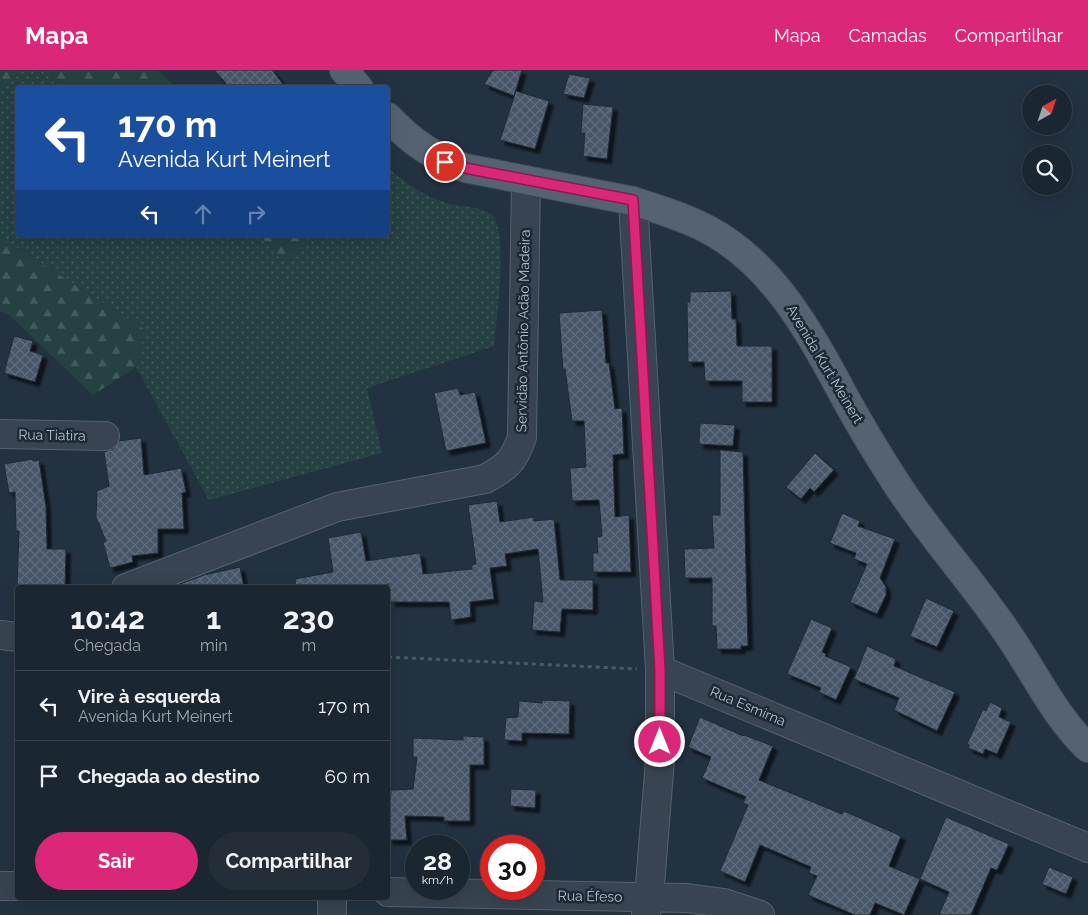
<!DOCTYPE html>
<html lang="pt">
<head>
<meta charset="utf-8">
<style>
  :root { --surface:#1a2631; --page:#232e39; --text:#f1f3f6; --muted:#9fa5ab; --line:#38434d; --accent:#db2777 }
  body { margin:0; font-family:Raleway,sans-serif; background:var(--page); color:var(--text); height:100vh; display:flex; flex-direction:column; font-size:19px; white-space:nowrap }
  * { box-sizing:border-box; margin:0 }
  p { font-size:16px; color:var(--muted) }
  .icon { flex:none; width:28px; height:28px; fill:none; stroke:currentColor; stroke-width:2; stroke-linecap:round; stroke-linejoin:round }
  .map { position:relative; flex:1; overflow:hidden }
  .drawer { position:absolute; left:15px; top:515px; width:375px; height:315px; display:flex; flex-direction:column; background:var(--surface); border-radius:5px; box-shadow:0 5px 20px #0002,0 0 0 1px var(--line) }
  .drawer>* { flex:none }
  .banner { position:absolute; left:15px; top:15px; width:375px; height:152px; border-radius:5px; box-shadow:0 5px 20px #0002,0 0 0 1px var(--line); background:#1a4fa0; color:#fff; overflow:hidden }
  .needle { width:32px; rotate:40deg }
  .tools { position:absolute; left:1022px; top:15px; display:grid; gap:10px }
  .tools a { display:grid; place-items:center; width:50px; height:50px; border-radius:50%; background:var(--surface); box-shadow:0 5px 20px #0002,0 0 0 1px var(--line); font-size:25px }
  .speed { position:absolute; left:405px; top:765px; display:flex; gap:10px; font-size:25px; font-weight:700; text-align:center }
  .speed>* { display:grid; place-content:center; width:65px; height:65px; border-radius:50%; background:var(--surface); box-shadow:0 5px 20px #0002,0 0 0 1px var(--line); line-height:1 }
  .speed small { font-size:12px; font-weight:400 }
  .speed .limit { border:8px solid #d22; background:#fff; color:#111 }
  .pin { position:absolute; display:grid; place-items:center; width:42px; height:42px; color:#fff; margin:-21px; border:2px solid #fff; border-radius:50%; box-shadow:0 1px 5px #0007 }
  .me { position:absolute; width:55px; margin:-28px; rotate:0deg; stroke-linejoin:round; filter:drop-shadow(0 0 4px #0008) }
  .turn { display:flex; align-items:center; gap:18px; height:105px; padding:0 20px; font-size:22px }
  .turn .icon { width:65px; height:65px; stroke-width:2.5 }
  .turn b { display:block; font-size:35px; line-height:42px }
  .lanes { display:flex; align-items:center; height:48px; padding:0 20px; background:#0003; justify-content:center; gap:25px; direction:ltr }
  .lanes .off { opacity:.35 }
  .eta { display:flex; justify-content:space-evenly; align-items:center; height:85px; text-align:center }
  .eta b { font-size:30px; font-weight:700; line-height:35px }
  .button { display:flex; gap:10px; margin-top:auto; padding:10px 20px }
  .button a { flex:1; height:58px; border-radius:30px; background:var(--accent); color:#fff; font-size:20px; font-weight:700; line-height:58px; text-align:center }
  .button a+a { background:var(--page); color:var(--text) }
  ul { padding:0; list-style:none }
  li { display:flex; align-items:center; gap:15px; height:70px; padding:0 20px; border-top:1px solid var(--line) }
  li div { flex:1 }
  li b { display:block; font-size:19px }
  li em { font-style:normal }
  header { display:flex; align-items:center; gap:30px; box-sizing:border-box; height:70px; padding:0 25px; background:var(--accent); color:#fff }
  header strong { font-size:24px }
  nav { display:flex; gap:28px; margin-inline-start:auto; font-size:18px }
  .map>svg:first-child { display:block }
</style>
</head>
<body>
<header>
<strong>Mapa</strong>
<nav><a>Mapa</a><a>Camadas</a><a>Compartilhar</a></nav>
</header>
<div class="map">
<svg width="1088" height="845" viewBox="0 0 1088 845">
  <defs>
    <pattern id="green-dots" width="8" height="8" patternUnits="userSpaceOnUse" patternTransform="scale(1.25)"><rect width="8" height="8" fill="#254142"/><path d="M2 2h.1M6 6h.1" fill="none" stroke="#425b5c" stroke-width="1.8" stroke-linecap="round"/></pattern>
    <pattern id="forest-firs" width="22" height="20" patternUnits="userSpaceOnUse" patternTransform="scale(1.25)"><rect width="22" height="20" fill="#254142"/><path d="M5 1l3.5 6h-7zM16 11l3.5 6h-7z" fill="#425b5c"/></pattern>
    <pattern id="building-cross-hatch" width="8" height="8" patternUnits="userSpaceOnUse" patternTransform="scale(1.25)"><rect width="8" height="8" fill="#475768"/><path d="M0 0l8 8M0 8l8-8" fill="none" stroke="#5f6d7c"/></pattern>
    <filter id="shadow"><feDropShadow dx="4.5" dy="4.5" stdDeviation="1" flood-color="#0009"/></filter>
  </defs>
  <rect width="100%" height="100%" fill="#233241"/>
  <path fill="url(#green-dots)" d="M 22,0 L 41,0 L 62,17 L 18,18 L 18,165 L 259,165 L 286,193 L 309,165 L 388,165 L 388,98 C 408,115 424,126 450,134 C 463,137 480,136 491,144 C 510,159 496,251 494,276 L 367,318 L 382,383 L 209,430 L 136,297 L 144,259 L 0,167 L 0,24 Z"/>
  <path fill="url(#forest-firs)" d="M 0,0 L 22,0 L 0,24 Z
    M 41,0 L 158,0 L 175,17 L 62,17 Z
    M 259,165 L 309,165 L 286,193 Z
    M 0,167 L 144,259 L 136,297 L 93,325 L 8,244 L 0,242 Z"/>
  <path fill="url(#building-cross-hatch)" stroke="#1e2b38" filter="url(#shadow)" d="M 214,0 L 272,0 L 286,18 L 230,18 Z
    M 493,0 L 522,0 L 514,26 L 484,14 Z
    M 569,4 L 590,8 L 584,28 L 563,24 Z
    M 516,21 L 549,31 L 535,79 L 500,70 Z
    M 583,34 L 613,37 L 607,89 L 583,86 L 585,63 L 581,63 Z
    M 731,221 L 732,249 L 736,249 L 737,276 L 772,276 L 772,332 L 742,332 L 742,311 L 705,311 L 704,292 L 688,292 L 687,232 L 690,232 L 690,222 Z
    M 602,240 L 606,293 L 609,293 L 615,339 L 622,338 L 624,384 L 613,385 L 615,447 L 629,445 L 631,502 L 593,502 L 593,483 L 598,483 L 597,467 L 602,466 L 599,430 L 572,431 L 570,398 L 586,397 L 584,351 L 572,351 L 565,299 L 563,300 L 559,243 Z
    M 14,266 L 33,271 L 30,281 L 43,285 L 35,312 L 4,303 Z
    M 458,318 L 460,325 L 475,322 L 486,373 L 446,381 L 434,323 Z
    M 700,353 L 735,355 L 733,376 L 699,374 Z
    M 141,368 L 144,405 L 181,398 L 186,422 L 182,423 L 184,459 L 158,459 L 158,483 L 132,486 L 133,492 L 110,498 L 103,472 L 106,471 L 96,447 L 97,421 L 109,416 L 104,382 L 113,379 L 119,371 Z
    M 720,380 L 743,382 L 748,576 L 741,576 L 741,579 L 717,579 L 716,556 L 712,556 L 712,508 L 685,508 L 684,479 L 714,478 L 712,445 L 720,445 Z
    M 815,383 L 834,400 L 814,422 L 810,418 L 801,429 L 786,417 Z
    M 33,389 L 33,391 L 39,390 L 46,437 L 47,479 L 66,479 L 65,518 L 17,518 L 19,461 L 16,461 L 15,422 L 9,423 L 4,394 Z
    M 497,431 L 500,452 L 534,447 L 534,451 L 554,449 L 560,510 L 593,510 L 593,540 L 562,539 L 560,562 L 532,560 L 534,531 L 543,532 L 538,479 L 505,484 L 507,496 L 490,498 L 494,529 L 470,532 L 471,547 L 451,550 L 449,532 L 391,532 L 388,514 L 367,518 L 296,518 L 295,509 L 333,502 L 328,468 L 361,462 L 366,491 L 420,483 L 423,504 L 472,499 L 472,495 L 476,494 L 468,435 Z
    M 842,443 L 860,451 L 858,456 L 895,469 L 880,508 L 886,517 L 886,525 L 877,544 L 850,532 L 867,494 L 854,489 L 856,483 L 830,473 Z
    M 240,497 L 244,518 L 181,518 L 180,514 L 204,505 Z
    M 926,528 L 954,541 L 937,577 L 910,566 Z
    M 811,549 L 832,558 L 822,582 L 826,584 L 825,586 L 851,597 L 836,630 L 819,622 L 821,618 L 787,604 Z
    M 867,576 L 896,589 L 894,596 L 955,622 L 937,661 L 894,640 L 899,628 L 854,609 Z
    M 542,630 L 570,631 L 569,664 L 522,663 L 522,671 L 504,670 L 506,648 L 518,647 L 519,631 L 542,633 Z
    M 990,632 L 1002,638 L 999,647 L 1011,652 L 997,684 L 985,679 L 983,684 L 968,678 L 969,675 L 967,674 L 983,639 L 986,641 Z
    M 700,647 L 743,666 L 744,665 L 773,676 L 759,710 L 842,744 L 844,741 L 901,766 L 889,796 L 920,809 L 946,747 L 1009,774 L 997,800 L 991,798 L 971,845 L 939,845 L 949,822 L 920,809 L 904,845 L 875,833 L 870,845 L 855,845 L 808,825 L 817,806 L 809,803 L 811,797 L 760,775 L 745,812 L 720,801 L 748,735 L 743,733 L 746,727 L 702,708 L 711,687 L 688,677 Z
    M 463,666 L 484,667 L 484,695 L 470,695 L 470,751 L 444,751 L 444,747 L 405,746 L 407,770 L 388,770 L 388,740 L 390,740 L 391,720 L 413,719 L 417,687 L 413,687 L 413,668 L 463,670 Z
    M 511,719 L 536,720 L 535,738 L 510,736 Z
    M 1049,797 L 1073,807 L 1066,824 L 1042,814 Z"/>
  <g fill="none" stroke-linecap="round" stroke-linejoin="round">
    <defs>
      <path id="minor" d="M 633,131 L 660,600 L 660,690 L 649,827 L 646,845
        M 0,364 L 105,366
        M 126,518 L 337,437 L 485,409 C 507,397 514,391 522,367 L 526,110
        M 0,565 L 18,567
        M 660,600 L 1088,778
        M 0,816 L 18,816
        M 388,822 L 687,828 L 724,833 L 760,845
        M 332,828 L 332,845"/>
      <path id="major" d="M 344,0 L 359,18
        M 388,47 C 410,71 434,88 465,98 L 633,131 C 658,139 684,147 707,159 C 777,196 813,269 849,335 C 864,362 880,388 896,413 C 931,467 975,514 1010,567 C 1035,604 1056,648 1088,678"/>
    </defs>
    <use href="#minor" stroke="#55626e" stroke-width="30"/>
    <use href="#major" stroke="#414d5a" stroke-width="30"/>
    <path stroke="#435e5f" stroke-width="3" stroke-dasharray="4 4" stroke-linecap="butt" d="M 388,587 L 637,599"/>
    <use href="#minor" stroke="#384451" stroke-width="28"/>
    <use href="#major" stroke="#556371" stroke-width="28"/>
  </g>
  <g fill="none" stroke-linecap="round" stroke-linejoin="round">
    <defs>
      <path id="route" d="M 445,92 L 465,98 L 633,130 L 660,600 L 660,672"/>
    </defs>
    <use href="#route" stroke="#8e194d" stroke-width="12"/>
    <use href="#route" stroke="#db2777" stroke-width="9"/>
  </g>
  <g text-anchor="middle" stroke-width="5" stroke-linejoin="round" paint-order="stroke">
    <g font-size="14" fill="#b4bfcb" stroke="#1c2936">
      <text transform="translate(523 261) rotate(-89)" y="5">Servidão Antônio Adão Madeira</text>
      <text transform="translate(825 294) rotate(59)" y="5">Avenida Kurt Meinert</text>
      <text transform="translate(52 365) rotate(1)" y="5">Rua Tiatira</text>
      <text transform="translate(748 636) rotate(23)" y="5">Rua Esmirna</text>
      <text transform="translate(590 826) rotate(1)" y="5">Rua Éfeso</text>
    </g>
  </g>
</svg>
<div class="tools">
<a><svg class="needle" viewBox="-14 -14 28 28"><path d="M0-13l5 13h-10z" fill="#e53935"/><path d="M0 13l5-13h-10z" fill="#9fa5ab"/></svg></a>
<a><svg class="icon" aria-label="search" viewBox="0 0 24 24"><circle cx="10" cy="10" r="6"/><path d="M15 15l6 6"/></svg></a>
</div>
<div class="speed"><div>28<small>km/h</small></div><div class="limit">30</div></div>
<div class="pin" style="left:445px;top:92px;background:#d93025"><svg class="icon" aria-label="arrive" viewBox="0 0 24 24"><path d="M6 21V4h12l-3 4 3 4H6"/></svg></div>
<svg class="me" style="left:660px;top:672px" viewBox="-20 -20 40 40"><circle r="17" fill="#db2777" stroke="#fff" stroke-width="3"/><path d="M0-11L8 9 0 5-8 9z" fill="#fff"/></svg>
<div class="banner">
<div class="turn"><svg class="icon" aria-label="left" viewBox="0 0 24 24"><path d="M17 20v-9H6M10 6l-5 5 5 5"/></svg><div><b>170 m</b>Avenida Kurt Meinert</div></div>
<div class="lanes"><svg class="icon" aria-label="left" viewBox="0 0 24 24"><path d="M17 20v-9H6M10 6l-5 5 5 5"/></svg><svg class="icon off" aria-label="ahead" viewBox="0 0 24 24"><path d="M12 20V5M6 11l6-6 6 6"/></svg><svg class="icon off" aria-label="right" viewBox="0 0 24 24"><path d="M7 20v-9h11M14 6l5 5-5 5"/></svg></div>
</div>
<section class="drawer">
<div class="eta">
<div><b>10:42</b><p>Chegada</p></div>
<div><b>1</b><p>min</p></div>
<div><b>230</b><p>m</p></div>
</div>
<ul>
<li><svg class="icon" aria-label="left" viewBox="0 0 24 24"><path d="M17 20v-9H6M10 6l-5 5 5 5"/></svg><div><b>Vire à esquerda</b><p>Avenida Kurt Meinert</p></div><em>170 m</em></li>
<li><svg class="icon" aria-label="arrive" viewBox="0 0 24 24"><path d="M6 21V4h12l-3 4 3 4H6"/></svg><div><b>Chegada ao destino</b></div><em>60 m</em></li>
</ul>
<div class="button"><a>Sair</a><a>Compartilhar</a></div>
</section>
</div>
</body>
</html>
